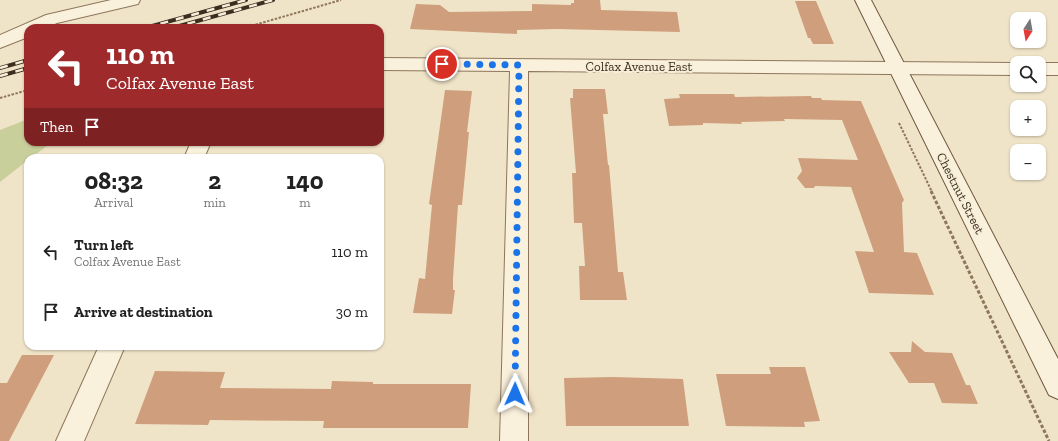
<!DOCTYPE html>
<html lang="en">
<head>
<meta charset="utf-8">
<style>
  :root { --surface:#fff; --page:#f2f2f2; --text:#222; --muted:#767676 }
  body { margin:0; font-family:"Zilla Slab",serif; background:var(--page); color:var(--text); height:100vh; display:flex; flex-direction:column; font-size:15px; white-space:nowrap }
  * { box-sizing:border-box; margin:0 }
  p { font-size:13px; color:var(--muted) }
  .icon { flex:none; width:22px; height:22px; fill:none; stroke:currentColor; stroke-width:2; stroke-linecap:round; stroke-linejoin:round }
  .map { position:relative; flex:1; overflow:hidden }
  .drawer { position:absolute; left:24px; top:154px; width:360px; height:196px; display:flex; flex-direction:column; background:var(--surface); border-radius:12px; box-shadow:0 1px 3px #0004 }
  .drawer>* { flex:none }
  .guide { position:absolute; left:24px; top:24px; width:360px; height:122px; border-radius:12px; box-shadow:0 1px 3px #0004; background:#9e2a2b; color:#fff; overflow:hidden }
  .needle { width:26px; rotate:191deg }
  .buttons { position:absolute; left:1010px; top:12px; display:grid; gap:8px }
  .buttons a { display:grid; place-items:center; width:36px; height:36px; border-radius:8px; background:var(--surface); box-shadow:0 1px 3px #0004; font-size:20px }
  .pin { position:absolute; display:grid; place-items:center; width:34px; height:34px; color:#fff; margin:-17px; border:2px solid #fff; border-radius:50%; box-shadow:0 1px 4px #0007 }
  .me { position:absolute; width:44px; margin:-22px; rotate:1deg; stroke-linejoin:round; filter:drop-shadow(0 0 3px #0008) }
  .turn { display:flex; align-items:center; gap:14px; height:84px; padding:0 16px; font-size:18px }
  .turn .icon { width:52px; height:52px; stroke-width:2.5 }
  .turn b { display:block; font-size:28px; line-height:34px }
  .then { display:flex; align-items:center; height:38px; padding:0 16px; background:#0003; gap:8px; font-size:15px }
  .eta { display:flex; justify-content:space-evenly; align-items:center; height:68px; text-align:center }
  .eta b { font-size:24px; font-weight:800; line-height:28px }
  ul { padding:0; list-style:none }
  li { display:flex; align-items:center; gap:12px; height:60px; padding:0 16px }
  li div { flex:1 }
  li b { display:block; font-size:15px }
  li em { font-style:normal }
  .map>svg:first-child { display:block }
</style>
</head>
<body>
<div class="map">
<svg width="1058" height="441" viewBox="0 0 1058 441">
  <rect width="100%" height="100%" fill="#f0e4c8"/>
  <path fill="#c9cf9b" d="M 28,119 L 28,142 L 52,142 L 31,158 L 28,158 L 28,160 L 0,182 L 0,130 Z"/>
  <path fill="#cf9f7d" d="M 574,0 L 600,0 L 601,10 L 677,12 L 680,32 L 557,29 L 517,30 L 517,34 L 410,29 L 416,4 L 440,5 L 449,12 L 532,11 L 532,4 L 571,5 L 571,3 L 574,3 Z
    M 795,1 L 816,1 L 834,44 L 813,44 L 810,38 L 808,38 Z
    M 573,89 L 605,89 L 608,114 L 603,114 L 608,165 L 609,165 L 618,272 L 623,272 L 627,300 L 580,300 L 579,266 L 585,266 L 582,223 L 574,223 L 572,173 L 576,173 L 570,98 L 573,98 Z
    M 445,90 L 472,91 L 467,132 L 469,132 L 462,205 L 458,205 L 453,279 L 453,290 L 455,290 L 452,314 L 413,313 L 419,278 L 425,279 L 432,205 L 429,204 Z
    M 679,94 L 734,94 L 735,97 L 811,96 L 812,98 L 821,98 L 822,100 L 861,101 L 904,200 L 902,203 L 904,252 L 917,253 L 934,295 L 869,293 L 855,251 L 874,252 L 851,187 L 815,186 L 814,188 L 805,188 L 797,178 L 802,171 L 798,158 L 858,160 L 842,120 L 784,119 L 785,121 L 741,122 L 742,124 L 703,123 L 703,125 L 669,126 L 664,99 L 680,98 Z
    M 912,341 L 925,352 L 952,353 L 966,385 L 970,385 L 978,404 L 942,403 L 934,383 L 909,383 L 889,352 L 911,352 Z
    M 22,355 L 54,355 L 9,441 L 0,441 L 0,383 L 7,383 Z
    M 769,367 L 805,367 L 820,421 L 804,422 L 805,427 L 726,426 L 716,374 L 771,374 Z
    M 155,371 L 225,372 L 220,388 L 331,389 L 332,381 L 373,382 L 373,384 L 471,384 L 468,428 L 323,428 L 324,421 L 210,420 L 208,425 L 135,424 Z
    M 613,377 L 683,379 L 689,426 L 566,426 L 564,378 Z"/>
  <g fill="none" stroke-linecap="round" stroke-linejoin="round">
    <defs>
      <path id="street" d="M 111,0 L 140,0 L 138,4 L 57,23 L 46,28 L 28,28 L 28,37 L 0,48 L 0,35 L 46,15 Z
        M 380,58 L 1017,63 L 1018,63 L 1017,75 L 528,71 L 528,441 L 500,441 L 510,71 L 380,70 Z
        M 1038,63 L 1058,63 L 1058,75 L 1039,75 Z
        M 191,142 L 211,142 L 204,158 L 184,158 Z
        M 99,346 L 125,346 L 84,441 L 56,441 Z"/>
      <path id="secondary" d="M 855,0 L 871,0 L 1058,359 L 1058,399 L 1049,395 Z"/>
    </defs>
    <use href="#street" stroke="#8d765c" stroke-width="2"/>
    <use href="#secondary" stroke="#6f573f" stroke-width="2"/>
    <path stroke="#8d765c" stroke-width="2" stroke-dasharray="2.5 1.5" stroke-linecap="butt" d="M 244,28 L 341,0
      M 0,98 L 28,90
      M 899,123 L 932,192"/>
    <path stroke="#8d765c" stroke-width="3" stroke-dasharray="3.5 2" stroke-linecap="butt" d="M 931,191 L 1049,441"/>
    <use href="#street" fill="#faf1dc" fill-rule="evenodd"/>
    <use href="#secondary" fill="#faf1dc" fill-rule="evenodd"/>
    <defs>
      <path id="rail" d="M 145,28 L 246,0
        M 172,28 L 273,0
        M 0,68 L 28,60
        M 0,76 L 28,68"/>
    </defs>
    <use href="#rail" stroke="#3d2e20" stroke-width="4"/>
    <use href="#rail" stroke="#f7eed8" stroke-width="2.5" stroke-dasharray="8" stroke-linecap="butt"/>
  </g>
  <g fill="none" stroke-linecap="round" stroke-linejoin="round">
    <path stroke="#1a73e8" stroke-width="7" stroke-dasharray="0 12.6" d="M 442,64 L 519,65 L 515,394"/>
  </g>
  <g text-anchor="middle" stroke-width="4" stroke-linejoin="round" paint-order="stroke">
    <g font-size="13" fill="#3d2e20" stroke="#f7eed8">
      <text x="639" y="71">Colfax Avenue East</text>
      <text transform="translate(961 193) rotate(63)" y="5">Chestnut Street</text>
    </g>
  </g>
</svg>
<div class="buttons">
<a><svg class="needle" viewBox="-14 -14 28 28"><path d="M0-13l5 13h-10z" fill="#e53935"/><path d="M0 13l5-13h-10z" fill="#767676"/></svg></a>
<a><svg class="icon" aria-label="search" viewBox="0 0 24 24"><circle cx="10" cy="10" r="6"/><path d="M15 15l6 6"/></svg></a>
<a>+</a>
<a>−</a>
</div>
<div class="pin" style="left:442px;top:64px;background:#d93025"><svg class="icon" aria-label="arrive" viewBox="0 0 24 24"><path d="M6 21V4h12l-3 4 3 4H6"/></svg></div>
<svg class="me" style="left:515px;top:394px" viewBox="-20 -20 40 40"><path d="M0-17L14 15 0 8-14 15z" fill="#1a73e8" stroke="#fff" stroke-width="4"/></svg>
<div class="guide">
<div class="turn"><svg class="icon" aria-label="left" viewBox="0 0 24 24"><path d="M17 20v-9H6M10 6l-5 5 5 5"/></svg><div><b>110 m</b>Colfax Avenue East</div></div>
<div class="then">Then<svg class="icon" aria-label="arrive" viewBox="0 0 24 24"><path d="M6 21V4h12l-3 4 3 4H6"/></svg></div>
</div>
<section class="drawer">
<div class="eta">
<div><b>08:32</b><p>Arrival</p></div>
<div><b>2</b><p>min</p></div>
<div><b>140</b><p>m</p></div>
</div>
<ul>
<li><svg class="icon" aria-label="left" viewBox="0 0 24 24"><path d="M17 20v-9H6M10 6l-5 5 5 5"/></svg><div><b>Turn left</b><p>Colfax Avenue East</p></div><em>110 m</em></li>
<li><svg class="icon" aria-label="arrive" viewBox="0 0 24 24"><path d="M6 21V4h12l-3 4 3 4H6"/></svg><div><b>Arrive at destination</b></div><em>30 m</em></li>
</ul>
</section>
</div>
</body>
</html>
